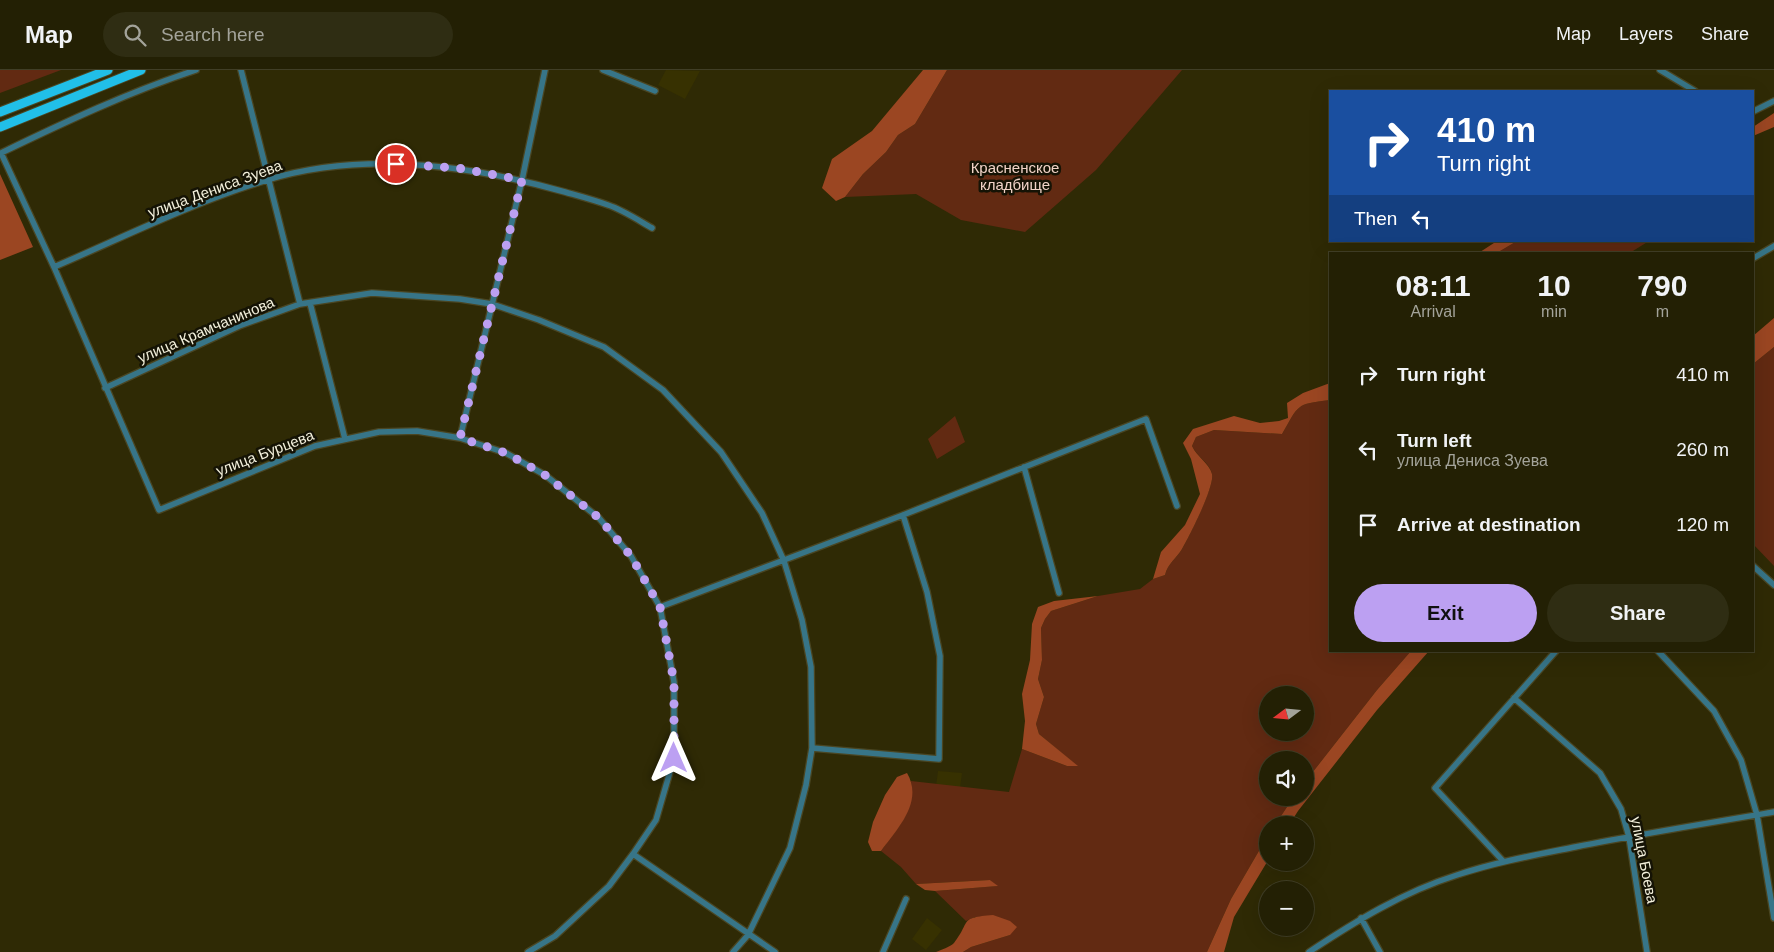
<!DOCTYPE html>
<html lang="en">
<head>
<meta charset="utf-8">
<style>
  :root { --surface:#232004; --page:#2f2d13; --text:#f1f3f6; --muted:#a3a39a; --line:#403e26; --accent:#bca0f2 }
  body { margin:0; font-family:Arial,sans-serif; background:var(--page); color:var(--text); height:100vh; display:flex; flex-direction:column; font-size:19px; white-space:nowrap }
  * { box-sizing:border-box; margin:0 }
  p { font-size:16px; color:var(--muted) }
  .icon { flex:none; width:28px; height:28px; fill:none; stroke:currentColor; stroke-width:2; stroke-linecap:round; stroke-linejoin:round }
  .map { position:relative; flex:1; overflow:hidden }
  .panel { position:absolute; left:1329px; top:182px; width:425px; height:400px; display:flex; flex-direction:column; background:var(--surface); border-radius:0px; box-shadow:0 5px 20px #0002,0 0 0 1px var(--line) }
  .panel>* { flex:none }
  .hud { position:absolute; left:1329px; top:20px; width:425px; height:152px; border-radius:0px; box-shadow:0 5px 20px #0002,0 0 0 1px var(--line); background:#1a4fa0; color:#fff; overflow:hidden }
  .needle { width:32px; rotate:254deg }
  .fabs { position:absolute; left:1259px; top:616px; display:grid; gap:10px }
  .fabs a { display:grid; place-items:center; width:55px; height:55px; border-radius:50%; background:var(--surface); box-shadow:0 5px 20px #0002,0 0 0 1px var(--line); font-size:25px }
  .pin { position:absolute; display:grid; place-items:center; width:42px; height:42px; color:#fff; margin:-21px; border:2px solid #fff; border-radius:50%; box-shadow:0 1px 5px #0007 }
  .me { position:absolute; width:55px; margin:-28px; rotate:0deg; stroke-linejoin:round; filter:drop-shadow(0 0 4px #0008) }
  .turn { display:flex; align-items:center; gap:18px; height:105px; padding:0 25px; font-size:22px }
  .turn .icon { width:65px; height:65px; stroke-width:2.5 }
  .turn b { display:block; font-size:35px; line-height:42px }
  .then { display:flex; align-items:center; height:48px; padding:0 25px; background:#0003; gap:10px; font-size:19px }
  .eta { display:flex; justify-content:space-evenly; align-items:center; height:85px; text-align:center }
  .eta b { font-size:30px; font-weight:700; line-height:35px }
  .button { display:flex; gap:10px; margin-top:auto; padding:10px 25px }
  .button a { flex:1; height:58px; border-radius:30px; background:var(--accent); color:#111; font-size:20px; font-weight:700; line-height:58px; text-align:center }
  .button a+a { background:var(--page); color:var(--text) }
  ul { padding:0; list-style:none }
  li { display:flex; align-items:center; gap:15px; height:75px; padding:0 25px }
  li div { flex:1 }
  li b { display:block; font-size:19px }
  li em { font-style:normal }
  header { display:flex; align-items:center; gap:30px; box-sizing:border-box; height:70px; padding:0 25px; background:var(--surface); border-bottom:1px solid var(--line) }
  header strong { font-size:24px }
  nav { display:flex; gap:28px; margin-inline-start:auto; font-size:18px }
  .search { width:350px; height:45px; background:var(--page); display:flex; align-items:center; gap:12px; box-sizing:border-box; padding:0 18px; border-radius:28px; color:var(--muted); font-size:19px }
  .map>svg:first-child { display:block }
</style>
</head>
<body>
<header>
<strong>Map</strong>
<div class="search"><svg class="icon" aria-label="search" viewBox="0 0 24 24"><circle cx="10" cy="10" r="6"/><path d="M15 15l6 6"/></svg>Search here</div>
<nav><a>Map</a><a>Layers</a><a>Share</a></nav>
</header>
<div class="map">
<svg width="1774" height="882" viewBox="0 0 1774 882">
  <rect width="100%" height="100%" fill="#2f2a05"/>
  <path fill="#373101" d="M 666,0 L 700,1 L 685,29 L 658,15 Z
    M 938,701 L 962,703 L 960,718 L 936,716 Z
    M 927,848 L 942,860 L 926,880 L 912,869 Z"/>
  <path fill="#622a12" fill-rule="evenodd" d="M 0,0 L 61,0 L 0,23 Z
    M 947,0 L 1182,0 L 1096,100 L 1025,162 L 961,150 L 916,124 L 845,127 L 863,104 L 886,82 L 898,65 L 915,54 Z
    M 1517,171 L 1649,171 L 1628,184 L 1495,184 Z
    M 1774,277 L 1774,496 L 1753,474 L 1753,294 Z
    M 1330,330 L 1330,581 L 1411,581 L 1377,620 L 1305,712 L 1305,690 L 1268,690 L 1268,728 L 1293,728 L 1275,755 L 1268,755 L 1267,767 L 1231,829 L 1207,882 L 963,882 L 971,877 L 1010,865 L 975,847 L 966,851 L 935,821 L 997,816 L 990,810 L 916,814 L 901,797 L 881,781 C 899,756 913,744 911,711 L 1009,722 L 1022,679 L 1067,696 L 1077,696 L 1039,664 L 1036,654 L 1044,627 L 1038,609 L 1042,590 L 1041,558 L 1045,549 L 1051,541 L 1098,526 L 1140,519 L 1153,509 L 1165,505 C 1168,493 1176,489 1182,479 C 1189,467 1215,415 1212,404 C 1209,392 1197,387 1192,376 L 1196,367 L 1214,360 L 1282,364 C 1299,335 1295,334 1330,330 ZM 1268,625 L 1305,625 L 1305,662 L 1268,662 Z
    M 955,346 L 965,372 L 937,389 L 928,369 Z"/>
  <path fill="#9b4622" d="M 923,0 L 947,0 L 915,54 L 898,65 L 886,82 L 863,104 L 845,127 L 836,131 L 822,118 L 832,89 L 872,61 Z
    M 1774,43 L 1774,57 L 1753,66 L 1753,57 Z
    M 0,104 L 33,177 L 0,190 Z
    M 1497,171 L 1517,171 L 1495,184 L 1477,184 Z
    M 1774,248 L 1774,277 L 1753,294 L 1753,266 Z
    M 1330,313 L 1330,330 C 1295,334 1299,335 1282,364 L 1214,360 L 1196,367 L 1192,376 C 1197,387 1209,393 1212,404 C 1215,416 1189,467 1182,479 C 1176,489 1168,493 1165,505 L 1153,509 L 1161,482 L 1185,455 L 1200,424 L 1191,389 L 1183,373 L 1193,359 L 1234,346 L 1260,353 L 1279,351 L 1288,348 L 1287,333 L 1303,323 Z
    M 1098,526 L 1051,541 L 1045,549 L 1041,558 L 1042,590 L 1038,609 L 1044,627 L 1036,654 L 1039,664 L 1078,696 L 1067,696 L 1022,679 L 1025,651 L 1022,624 L 1030,590 L 1032,554 L 1038,537 L 1054,531 Z
    M 1411,581 L 1429,581 L 1377,640 L 1298,741 L 1289,755 L 1275,755 L 1293,728 L 1305,728 L 1305,712 L 1377,620 Z
    M 907,703 C 924,732 897,759 881,781 L 872,781 L 868,772 L 873,752 L 885,725 L 897,707 Z
    M 1267,767 L 1267,792 L 1234,847 L 1224,882 L 1207,882 L 1231,829 Z
    M 990,810 L 998,816 L 935,821 L 925,820 L 916,814 Z
    M 993,845 L 1010,851 L 1017,857 L 1010,865 L 971,877 L 963,882 L 936,882 C 941,880 950,877 954,873 C 972,850 958,848 993,845 Z"/>
  <g fill="none" stroke-linecap="round" stroke-linejoin="round">
    <defs>
      <path id="minor" d="M 196,0 C 129,22 65,52 1,83 L 54,197 L 159,440 L 315,376 L 379,362 L 417,361 L 460,368 L 506,383 L 545,405 L 599,448 L 631,486 L 660,537 L 674,612 L 674,688 L 656,750 L 633,784 L 609,816 L 555,866 L 528,882
        M 241,0 L 300,234
        M 603,0 L 655,21
        M 1660,0 L 1695,21
        M 1752,42 L 1774,31
        M 1752,189 L 1774,176
        M 54,197 C 124,167 194,132 267,110 C 363,81 470,95 565,122 C 579,126 594,130 608,135 C 623,140 638,150 652,158
        M 310,233 L 345,369
        M 105,318 L 239,256 L 300,234 L 372,223 L 460,229 L 492,234 L 539,250 L 604,277 L 663,320 L 721,382 L 762,443 L 784,491 L 802,550 L 811,597 L 812,678 L 806,715 L 790,778 L 748,865 L 733,882
        M 460,368 L 522,110 L 545,0
        M 1024,397 L 1059,523
        M 1752,495 L 1774,515
        M 660,537 L 903,445 L 1146,349 L 1177,436
        M 1658,581 L 1714,641 L 1741,690 L 1757,745 L 1774,848
        M 1514,628 L 1600,703 L 1621,739 L 1629,767 L 1647,882
        M 812,678 L 939,689 L 940,586 L 927,522 L 903,445
        M 633,784 L 775,882
        M 1503,791 L 1435,718 L 1556,581
        M 1361,848 L 1380,882
        M 883,882 L 906,829
        M 1309,882 C 1356,851 1403,822 1457,805 C 1496,792 1535,785 1575,777 C 1641,764 1708,753 1774,742"/>
      <path id="primary" d="M 0,42 L 108,0
        M 0,57 L 141,0"/>
    </defs>
    <use href="#minor" stroke="#4a4623" stroke-width="8"/>
    <use href="#primary" stroke="#4a4623" stroke-width="11"/>
    <use href="#minor" stroke="#377588" stroke-width="5.5"/>
    <use href="#primary" stroke="#21bfe8" stroke-width="9"/>
  </g>
  <g fill="none" stroke-linecap="round" stroke-linejoin="round">
    <path stroke="#bca0f2" stroke-width="9" stroke-dasharray="0 16.2" d="M 396,94 L 458,98 L 522,110 L 460,368 L 506,383 L 545,405 L 599,448 L 631,486 L 660,537 L 674,612 L 674,688"/>
  </g>
  <g text-anchor="middle" stroke-width="5" stroke-linejoin="round" paint-order="stroke">
    <g font-size="15" fill="#f1d3c7" stroke="#151305">
      <text x="1015" y="103">Красненское<tspan x="1015" dy="17">кладбище</tspan></text>
    </g>
    <g font-size="15" fill="#f3f0dc" stroke="#151305">
      <text transform="translate(215 119) rotate(-20)" y="5">улица Дениса Зуева</text>
      <text transform="translate(206 260) rotate(-23)" y="5">улица Крамчанинова</text>
      <text transform="translate(265 383) rotate(-21)" y="5">улица Бурцева</text>
      <text transform="translate(1644 790) rotate(79)" y="5">улица Боева</text>
    </g>
  </g>
</svg>
<div class="fabs">
<a><svg class="needle" viewBox="-14 -14 28 28"><path d="M0-13l5 13h-10z" fill="#e53935"/><path d="M0 13l5-13h-10z" fill="#a3a39a"/></svg></a>
<a><svg class="icon" aria-label="sound" viewBox="0 0 24 24"><path d="M4 9h4l5-4v14l-5-4H4zM17 9q2 3 0 6"/></svg></a>
<a>+</a>
<a>−</a>
</div>
<div class="pin" style="left:396px;top:94px;background:#d93025"><svg class="icon" aria-label="arrive" viewBox="0 0 24 24"><path d="M6 21V4h12l-3 4 3 4H6"/></svg></div>
<svg class="me" style="left:674px;top:688px" viewBox="-20 -20 40 40"><path d="M0-17L14 15 0 8-14 15z" fill="#bca0f2" stroke="#fff" stroke-width="4"/></svg>
<div class="hud">
<div class="turn"><svg class="icon" aria-label="right" viewBox="0 0 24 24"><path d="M7 20v-9h11M14 6l5 5-5 5"/></svg><div><b>410 m</b>Turn right</div></div>
<div class="then">Then<svg class="icon" aria-label="left" viewBox="0 0 24 24"><path d="M17 20v-9H6M10 6l-5 5 5 5"/></svg></div>
</div>
<section class="panel">
<div class="eta">
<div><b>08:11</b><p>Arrival</p></div>
<div><b>10</b><p>min</p></div>
<div><b>790</b><p>m</p></div>
</div>
<ul>
<li><svg class="icon" aria-label="right" viewBox="0 0 24 24"><path d="M7 20v-9h11M14 6l5 5-5 5"/></svg><div><b>Turn right</b></div><em>410 m</em></li>
<li><svg class="icon" aria-label="left" viewBox="0 0 24 24"><path d="M17 20v-9H6M10 6l-5 5 5 5"/></svg><div><b>Turn left</b><p>улица Дениса Зуева</p></div><em>260 m</em></li>
<li><svg class="icon" aria-label="arrive" viewBox="0 0 24 24"><path d="M6 21V4h12l-3 4 3 4H6"/></svg><div><b>Arrive at destination</b></div><em>120 m</em></li>
</ul>
<div class="button"><a>Exit</a><a>Share</a></div>
</section>
</div>
</body>
</html>
